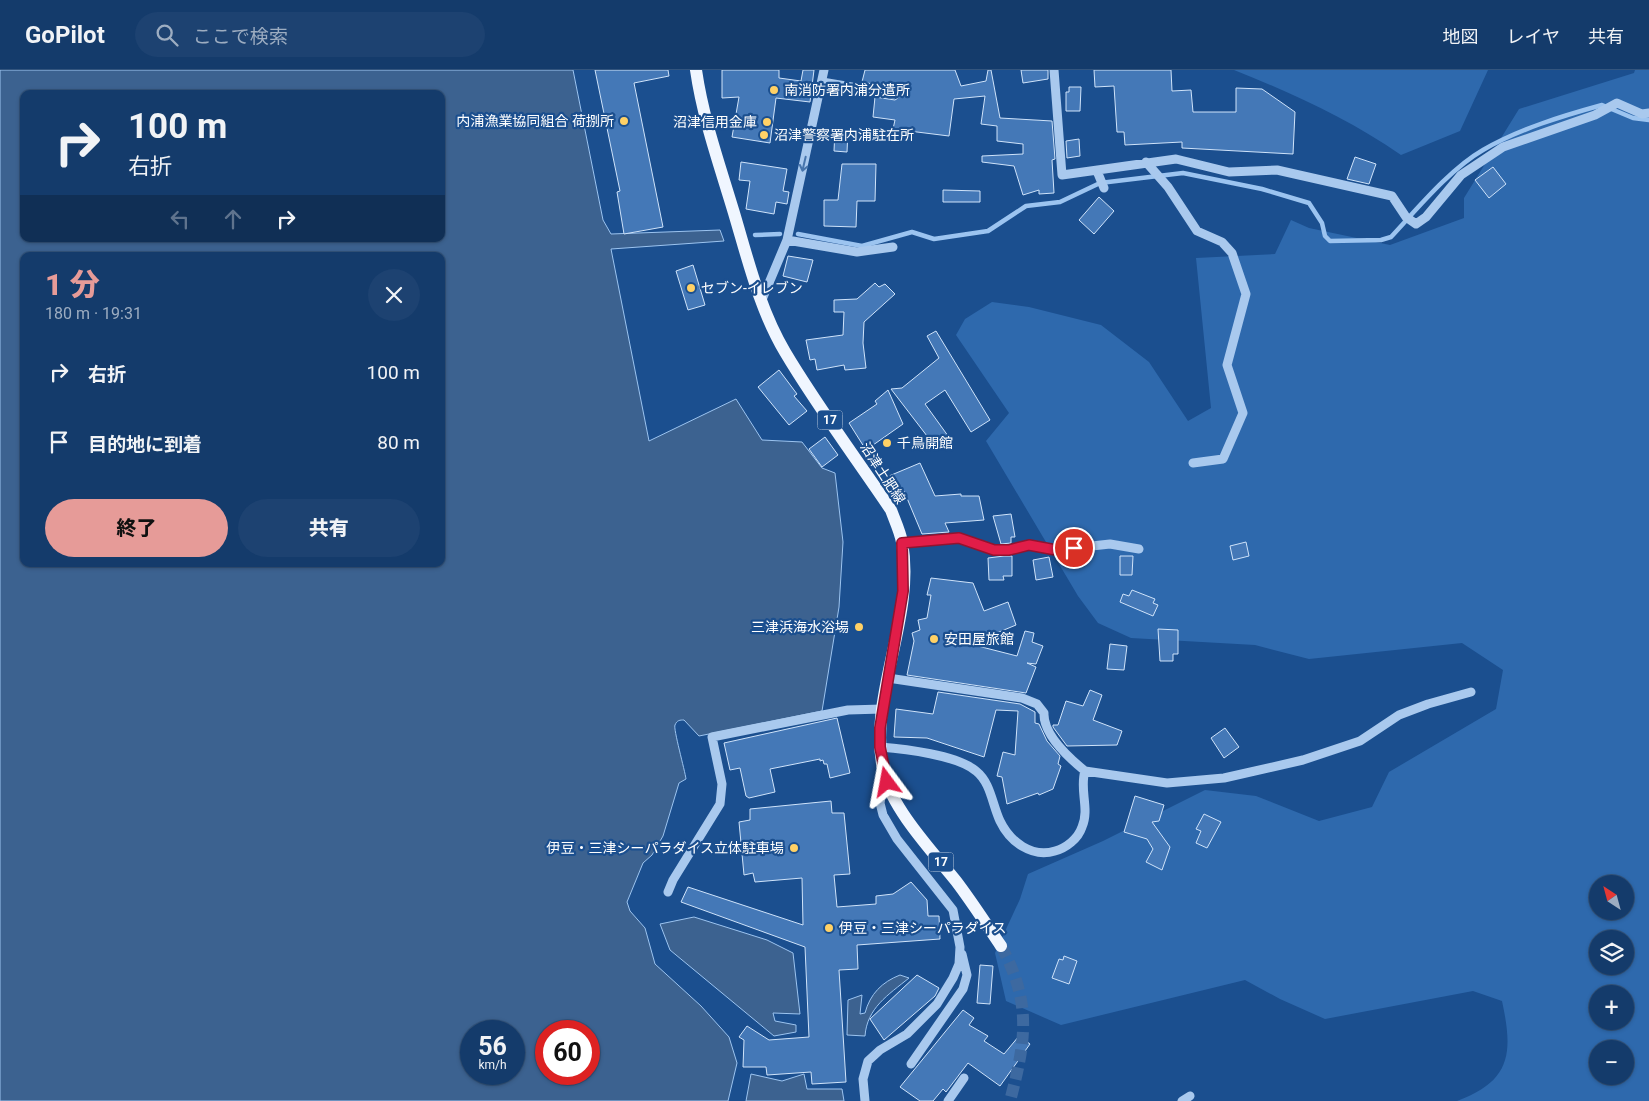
<!DOCTYPE html>
<html lang="ja">
<head>
<meta charset="utf-8">
<style>
  :root { --surface:#143b6b; --page:#1d4271; --text:#f1f3f6; --muted:#9dadc1; --line:#33557e; --accent:#e69b98 }
  body { margin:0; font-family:Roboto,"Noto Sans JP",sans-serif; background:var(--page); color:var(--text); height:100vh; display:flex; flex-direction:column; font-size:19px; white-space:nowrap }
  * { box-sizing:border-box; margin:0 }
  p { font-size:16px; color:var(--muted) }
  .icon { flex:none; width:28px; height:28px; fill:none; stroke:currentColor; stroke-width:2; stroke-linecap:round; stroke-linejoin:round }
  .map { position:relative; flex:1; overflow:hidden }
  .side { position:absolute; left:20px; top:182px; width:425px; height:315px; display:flex; flex-direction:column; background:var(--surface); border-radius:10px; box-shadow:0 1px 4px #0004,0 0 0 1px var(--line) }
  .side>* { flex:none }
  .guide { position:absolute; left:20px; top:20px; width:425px; height:152px; border-radius:10px; box-shadow:0 1px 4px #0004,0 0 0 1px var(--line); background:#143b6b; color:var(--text); overflow:hidden }
  .needle { width:32px; rotate:324deg }
  .tools { position:absolute; left:1589px; top:805px; display:grid; gap:10px }
  .tools a { display:grid; place-items:center; width:45px; height:45px; border-radius:50%; background:var(--surface); box-shadow:0 1px 4px #0004,0 0 0 1px var(--line); font-size:25px }
  .speed { position:absolute; left:460px; top:950px; display:flex; gap:10px; font-size:25px; font-weight:700; text-align:center }
  .speed>* { display:grid; place-content:center; width:65px; height:65px; border-radius:50%; background:var(--surface); box-shadow:0 1px 4px #0004,0 0 0 1px var(--line); line-height:1 }
  .speed small { font-size:12px; font-weight:400 }
  .speed .limit { border:8px solid #d22; background:#fff; color:#111 }
  .pin { position:absolute; display:grid; place-items:center; width:42px; height:42px; color:#fff; margin:-21px; border:2px solid #fff; border-radius:50%; box-shadow:0 1px 5px #0007 }
  .me { position:absolute; width:55px; margin:-28px; rotate:347deg; stroke-linejoin:round; filter:drop-shadow(0 0 4px #0008) }
  .turn { display:flex; align-items:center; gap:18px; height:105px; padding:0 25px; font-size:22px }
  .turn .icon { width:65px; height:65px; stroke-width:2.5 }
  .turn b { display:block; font-size:35px; line-height:42px }
  .lanes { display:flex; align-items:center; height:48px; padding:0 25px; background:#0003; justify-content:center; gap:25px; direction:ltr }
  .lanes .off { opacity:.35 }
  .round { display:grid; place-items:center; flex:none; width:52px; height:52px; border-radius:26px; background:var(--page) }
  .summary { display:flex; align-items:center; justify-content:space-between; height:85px; padding:0 25px }
  h1 { font-size:30px; font-weight:800; line-height:38px; color:var(--accent) }
  .primary-button { display:flex; gap:10px; margin-top:auto; padding:10px 25px }
  .primary-button a { flex:1; height:58px; border-radius:30px; background:var(--accent); color:#111; font-size:20px; font-weight:800; line-height:58px; text-align:center }
  .primary-button a+a { background:var(--page); color:var(--text) }
  ul { padding:0; list-style:none }
  li { display:flex; align-items:center; gap:15px; height:70px; padding:0 25px }
  li div { flex:1 }
  li b { display:block; font-size:19px }
  li em { font-style:normal }
  header { display:flex; align-items:center; gap:30px; box-sizing:border-box; height:70px; padding:0 25px; background:var(--surface); border-bottom:1px solid var(--line) }
  header strong { font-size:24px }
  nav { display:flex; gap:28px; margin-inline-start:auto; font-size:18px }
  .search { width:350px; height:45px; background:var(--page); display:flex; align-items:center; gap:12px; box-sizing:border-box; padding:0 18px; border-radius:28px; color:var(--muted); font-size:19px }
  .map>svg:first-child { display:block }
</style>
</head>
<body>
<header>
<strong>GoPilot</strong>
<div class="search"><svg class="icon" aria-label="search" viewBox="0 0 24 24"><circle cx="10" cy="10" r="6"/><path d="M15 15l6 6"/></svg>ここで検索</div>
<nav><a>地図</a><a>レイヤ</a><a>共有</a></nav>
</header>
<div class="map">
<svg width="1649" height="1031" viewBox="0 0 1649 1031">
  <rect width="100%" height="100%" fill="#1b4f8f"/>
  <path fill="#2e69ad" fill-rule="evenodd" d="M 1234,0 L 1488,0 L 1460,61 L 1401,85 C 1349,49 1292,23 1234,0 Z
    M 1635,0 L 1649,0 L 1649,1031 L 1457,1031 C 1512,1011 1513,982 1502,931 L 1473,921 L 1325,949 L 1280,929 L 1245,910 L 1061,955 L 1006,931 L 995,883 L 1020,829 L 1028,804 L 1103,771 L 1205,720 L 1256,726 L 1319,751 L 1372,737 L 1389,702 L 1496,639 L 1503,600 L 1462,573 L 1309,589 L 1255,575 L 1131,568 L 1098,553 L 1078,526 L 986,371 L 1009,343 L 956,265 L 965,249 L 992,232 L 1029,237 L 1101,255 L 1149,292 L 1188,351 L 1211,338 L 1196,188 L 1275,184 L 1291,150 L 1309,158 L 1390,175 L 1464,148 L 1464,128 L 1519,39 L 1634,3 ZM 1598,814 L 1625,814 L 1625,841 L 1598,841 ZM 1598,869 L 1625,869 L 1625,896 L 1598,896 ZM 1598,924 L 1625,924 L 1625,951 L 1598,951 ZM 1598,979 L 1625,979 L 1625,1006 L 1598,1006 Z"/>
  <path fill="#3c6290" stroke="#9cc4f0" fill-rule="evenodd" d="M 0,0 L 573,0 L 603,150 L 611,164 L 720,160 L 724,171 L 611,179 L 649,371 L 736,329 L 762,370 L 802,372 L 822,398 L 835,403 L 843,472 L 839,537 L 822,641 L 699,666 L 684,650 C 680,650 677,650 675,655 C 673,658 685,701 686,709 L 679,713 L 663,766 L 652,785 L 643,793 L 627,832 L 630,841 L 645,858 L 655,894 L 701,936 L 729,967 L 737,993 L 728,1031 L 0,1031 ZM 24,24 L 441,24 L 441,169 L 24,169 ZM 24,186 L 441,186 L 441,494 L 24,494 ZM 471,961 L 514,961 L 514,1004 L 471,1004 ZM 546,961 L 589,961 L 589,1004 L 546,1004 Z
    M 694,847 L 767,870 L 793,883 L 800,944 L 773,943 L 775,951 L 796,955 L 796,962 L 774,966 L 670,880 L 660,854 Z
    M 900,905 L 909,908 C 888,925 867,938 865,966 L 847,965 L 848,930 L 862,925 L 860,944 L 865,943 C 870,924 882,912 900,905 Z
    M 751,1004 L 782,1011 L 804,1004 L 807,1019 L 842,1019 L 844,1031 L 746,1031 Z"/>
  <g fill="none" stroke-linecap="round" stroke-linejoin="round">
    <path stroke="#9cc4f0" stroke-width="4.5" d="M 798,164 L 862,176 L 912,162 L 934,169 L 988,161 L 1026,136 L 1060,132 L 1100,113 L 1183,103 L 1262,119 L 1309,133 L 1322,153 L 1325,166 L 1330,171 L 1381,170 L 1391,167 C 1417,139 1450,99 1483,80 C 1519,59 1562,46 1602,35 L 1633,48 L 1649,50
      M 755,165 L 780,164"/>
  </g>
  <path fill="#4478b7" stroke="#cfe3fa" d="M 595,0 L 668,0 L 669,6 L 634,13 L 663,157 L 624,164 L 617,122 L 620,121 Z
    M 722,0 L 779,0 L 779,8 L 801,11 L 803,0 L 814,0 L 810,32 L 776,28 L 770,73 L 732,67 L 739,27 L 722,28 Z
    M 865,0 L 955,0 L 961,16 L 986,11 L 988,0 L 991,0 L 1000,48 L 1052,51 L 1055,89 L 1052,90 L 1054,123 L 1039,124 L 1039,120 L 1023,125 L 1014,96 L 982,92 L 982,86 L 1023,84 L 1023,74 L 997,71 L 997,56 L 981,54 L 985,26 L 954,29 L 949,66 L 893,59 L 895,50 L 873,47 L 875,27 L 895,30 L 898,28 L 899,21 L 894,18 L 862,12 Z
    M 1021,0 L 1048,0 L 1048,9 L 1023,13 Z
    M 1094,0 L 1171,0 L 1172,21 L 1191,20 L 1193,42 L 1236,42 L 1236,18 L 1262,19 L 1295,42 L 1293,84 L 1182,78 L 1182,72 L 1125,75 L 1124,62 L 1117,62 L 1114,16 L 1095,17 Z
    M 1069,17 L 1081,17 L 1080,41 L 1066,41 L 1066,22 L 1069,22 Z
    M 835,60 L 848,61 L 847,82 L 834,81 Z
    M 1079,69 L 1080,86 L 1067,88 L 1066,71 Z
    M 1355,87 L 1376,94 L 1369,114 L 1347,109 Z
    M 741,92 L 787,99 L 783,121 L 789,122 L 787,134 L 776,132 L 774,144 L 746,139 L 750,111 L 739,110 Z
    M 842,94 L 876,94 L 875,131 L 857,131 L 856,157 L 824,156 L 824,130 L 838,130 Z
    M 1493,97 L 1506,114 L 1489,128 L 1475,110 Z
    M 943,120 L 980,121 L 980,132 L 943,132 Z
    M 1099,127 L 1114,141 L 1094,164 L 1079,150 Z
    M 788,186 L 813,190 L 807,212 L 783,206 Z
    M 693,195 L 705,235 L 688,240 L 676,201 Z
    M 875,213 L 879,217 L 885,214 L 895,224 L 864,252 L 863,273 L 866,298 L 845,300 L 844,295 L 817,300 L 815,289 L 810,290 L 806,270 L 843,265 L 844,242 L 834,242 L 834,230 L 857,229 Z
    M 936,261 L 990,350 L 971,362 L 945,320 L 925,334 L 951,370 L 937,379 L 891,319 L 902,318 L 939,288 L 927,266 Z
    M 779,300 L 797,324 L 794,326 L 807,341 L 789,355 L 758,317 Z
    M 888,320 L 903,354 L 866,380 L 849,353 L 877,334 L 875,331 Z
    M 825,367 L 838,385 L 822,397 L 809,379 Z
    M 920,393 L 935,426 L 961,424 L 961,426 L 979,426 L 984,450 L 945,453 L 949,462 L 922,464 L 904,421 L 896,424 L 889,406 Z
    M 1011,444 L 1015,467 L 1011,467 L 1011,473 L 1001,474 L 993,446 Z
    M 1246,472 L 1249,486 L 1233,490 L 1230,476 Z
    M 1004,486 L 1012,486 L 1012,506 L 1003,506 L 1004,510 L 989,510 L 988,488 Z
    M 1120,486 L 1133,486 L 1132,505 L 1120,505 Z
    M 1049,487 L 1053,507 L 1036,510 L 1033,490 Z
    M 931,508 L 973,513 L 984,541 L 1008,532 L 1016,555 L 970,574 L 1017,586 L 1025,561 L 1034,563 L 1032,572 L 1043,576 L 1036,594 L 1027,593 L 1036,597 L 1026,623 L 907,605 L 914,571 L 912,563 L 920,560 L 918,550 L 927,548 L 931,525 L 927,525 Z
    M 1132,520 L 1155,529 L 1153,533 L 1158,535 L 1153,546 L 1120,532 L 1123,524 L 1129,526 Z
    M 1158,559 L 1178,560 L 1178,584 L 1173,584 L 1173,591 L 1160,591 Z
    M 1110,574 L 1127,576 L 1124,600 L 1107,599 Z
    M 1090,620 L 1102,625 L 1093,650 L 1122,661 L 1117,675 L 1067,676 L 1053,657 L 1053,655 L 1058,655 L 1066,631 L 1083,636 Z
    M 938,622 L 1020,634 L 1035,642 L 1035,653 L 1039,654 L 1047,671 L 1060,686 L 1058,694 L 1061,696 L 1053,719 L 1039,725 L 1038,723 L 1007,734 L 1002,707 L 997,706 L 1003,682 L 1015,685 L 1018,641 L 996,640 L 984,687 L 927,668 L 894,667 L 896,639 L 933,644 Z
    M 837,648 L 850,703 L 830,708 L 827,694 L 824,694 L 823,690 L 820,691 L 820,689 L 770,699 L 775,722 L 749,728 L 746,726 L 740,698 L 730,700 L 724,673 Z
    M 1225,658 L 1239,677 L 1224,688 L 1211,668 Z
    M 1135,726 L 1164,735 L 1159,751 L 1152,752 L 1170,777 L 1162,800 L 1146,792 L 1153,779 L 1147,769 L 1124,762 Z
    M 831,731 L 832,743 L 844,743 L 850,804 L 834,805 L 837,837 L 876,834 L 876,826 L 893,824 L 911,812 L 927,830 L 928,846 L 939,846 L 940,869 L 857,875 L 858,899 L 839,900 L 846,1012 L 812,1014 L 811,1002 L 767,1005 L 766,997 L 743,997 L 744,970 L 739,967 L 747,956 L 769,970 L 809,967 L 805,877 L 681,832 L 688,817 L 803,855 L 802,808 L 755,812 L 753,803 L 744,805 L 739,752 L 750,750 L 750,739 Z
    M 1204,744 L 1221,752 L 1207,778 L 1196,773 L 1201,761 L 1196,759 Z
    M 1064,886 L 1077,891 L 1069,914 L 1052,908 L 1059,889 L 1063,890 Z
    M 980,895 L 993,896 L 990,934 L 977,933 Z
    M 917,905 L 939,918 L 935,926 L 884,970 L 870,949 Z
    M 963,940 L 974,948 L 969,955 L 988,966 L 984,971 L 1004,984 L 1019,966 L 1030,974 L 1000,1016 L 968,993 L 946,1022 L 943,1019 L 933,1031 L 920,1031 L 900,1017 Z"/>
  <g fill="none" stroke-linecap="round" stroke-linejoin="round">
    <path stroke="#3d69a0" stroke-width="12" stroke-dasharray="12 6" stroke-linecap="butt" d="M 1001,876 C 1032,933 1026,970 1010,1031"/>
    <path stroke="#a9c9ee" stroke-width="9" d="M 1054,0 L 1062,105 L 1176,89 L 1229,102 L 1277,100 L 1392,126 L 1406,147 L 1416,154 L 1426,147 L 1461,105 L 1503,77 L 1595,45 L 1617,33 L 1642,44 L 1649,43
      M 822,12 L 893,24
      M 1146,92 L 1168,117 L 1197,161 L 1222,172 L 1232,183 L 1246,224 L 1227,295 L 1243,343 L 1223,389 L 1193,393
      M 1097,101 L 1104,118
      M 787,170 L 857,182 L 893,177
      M 761,232 L 787,170 L 824,0
      M 902,473 L 959,468 L 994,480 L 1009,480 L 1029,475 L 1056,480 L 1110,474 L 1139,479
      M 888,608 L 1022,628 L 1037,634 L 1044,643 C 1043,665 1069,688 1085,701
      M 880,677 C 905,679 957,685 976,701 C 991,713 992,734 1000,751 C 1010,772 1032,788 1055,781 C 1066,778 1078,769 1082,757 C 1090,739 1079,719 1085,701 L 1167,713 L 1224,708 L 1303,690 L 1360,671 L 1399,645 L 1428,634 L 1471,622
      M 668,822 L 673,810 L 720,734 L 722,714 L 712,667 L 848,640 L 882,639
      M 911,994 L 963,919 L 967,905 L 962,884
      M 865,1031 L 863,1009 L 868,991 L 880,980 L 907,964 L 937,934 L 953,908 L 959,894 L 960,877 L 953,840 L 897,769 L 883,745 L 880,733 L 885,706
      M 948,1031 L 964,1008
      M 1182,1031 L 1190,1026"/>
    <path stroke="#f0f6ff" stroke-width="12" d="M 696,0 C 703,49 720,96 734,143 C 748,190 760,240 785,282 C 817,336 856,388 891,440 C 895,451 900,461 902,472 C 916,550 866,627 884,704 C 893,740 933,782 956,811 C 972,832 986,854 1001,876"/>
  </g>
  <defs><path id="oneway-shaft" d="M-6 0H5M1.5-3L5.5 0L1.5 3" fill="none" stroke-width="1.6" stroke-linecap="round" stroke-linejoin="round" transform="scale(1.25)"/></defs>
  <use stroke="#4674ac" href="#oneway-shaft" transform="translate(804 94) rotate(103)"/>
  <g fill="none" stroke-linecap="round" stroke-linejoin="round">
    <defs>
      <path id="route" d="M 887,712 L 880,677 L 880,658 L 903,521 L 902,473 L 959,468 L 994,480 L 1009,480 L 1029,475 L 1056,480 L 1074,478"/>
    </defs>
    <use href="#route" stroke="#92132f" stroke-width="12"/>
    <use href="#route" stroke="#e11d48" stroke-width="9"/>
  </g>
  <g fill="#ffd166" stroke="#1b4f8f" stroke-width="2">
    <circle cx="774" cy="20" r="5"/>
    <circle cx="624" cy="51" r="5"/>
    <circle cx="767" cy="52" r="5"/>
    <circle cx="764" cy="65" r="5"/>
    <circle cx="691" cy="218" r="5"/>
    <circle cx="887" cy="373" r="5"/>
    <circle cx="859" cy="557" r="5"/>
    <circle cx="934" cy="569" r="5"/>
    <circle cx="794" cy="778" r="5"/>
    <circle cx="829" cy="858" r="5"/>
  </g>
  <g text-anchor="middle" stroke-width="4.5" stroke-linejoin="round" paint-order="stroke">
    <g fill="#1b4f8f" stroke="#bbcadd" stroke-width="1">
      <rect x="817.5" y="340.5" width="25" height="19" rx="4"/>
      <rect x="928.5" y="782.5" width="25" height="19" rx="4"/>
    </g>
    <g font-size="12" font-weight="bold" fill="#fff">
      <text x="830" y="354">17</text>
      <text x="941" y="796">17</text>
    </g>
    <g font-size="14" fill="#fff" stroke="#1b4f8f" text-anchor="start">
      <text x="784" y="25">南消防署内浦分遣所</text>
      <text x="614" y="56" text-anchor="end">内浦漁業協同組合 荷捌所</text>
      <text x="757" y="57" text-anchor="end">沼津信用金庫</text>
      <text x="774" y="70">沼津警察署内浦駐在所</text>
      <text x="701" y="223">セブン-イレブン</text>
      <text x="897" y="378">千鳥開館</text>
      <text x="849" y="562" text-anchor="end">三津浜海水浴場</text>
      <text x="944" y="574">安田屋旅館</text>
      <text x="784" y="783" text-anchor="end">伊豆・三津シーパラダイス立体駐車場</text>
      <text x="839" y="863">伊豆・三津シーパラダイス</text>
    </g>
    <g font-size="14" fill="#fff" stroke="#1b4f8f">
      <text transform="translate(883 403) rotate(57)" y="5">沼津土肥線</text>
    </g>
  </g>
</svg>
<div class="tools">
<a><svg class="needle" viewBox="-14 -14 28 28"><path d="M0-13l5 13h-10z" fill="#e53935"/><path d="M0 13l5-13h-10z" fill="#9dadc1"/></svg></a>
<a><svg class="icon" aria-label="layers" viewBox="0 0 24 24"><path d="M12 4l9 5-9 5-9-5zM3 14l9 5 9-5"/></svg></a>
<a>+</a>
<a>−</a>
</div>
<div class="speed"><div>56<small>km/h</small></div><div class="limit">60</div></div>
<div class="pin" style="left:1074px;top:478px;background:#d93025"><svg class="icon" aria-label="arrive" viewBox="0 0 24 24"><path d="M6 21V4h12l-3 4 3 4H6"/></svg></div>
<svg class="me" style="left:887px;top:712px" viewBox="-20 -20 40 40"><path d="M0-17L14 15 0 8-14 15z" fill="#e11d48" stroke="#fff" stroke-width="4"/></svg>
<div class="guide">
<div class="turn"><svg class="icon" aria-label="right" viewBox="0 0 24 24"><path d="M7 20v-9h11M14 6l5 5-5 5"/></svg><div><b>100 m</b>右折</div></div>
<div class="lanes"><svg class="icon off" aria-label="left" viewBox="0 0 24 24"><path d="M17 20v-9H6M10 6l-5 5 5 5"/></svg><svg class="icon off" aria-label="ahead" viewBox="0 0 24 24"><path d="M12 20V5M6 11l6-6 6 6"/></svg><svg class="icon" aria-label="right" viewBox="0 0 24 24"><path d="M7 20v-9h11M14 6l5 5-5 5"/></svg></div>
</div>
<section class="side">
<div class="summary"><div><h1>1 分</h1><p>180 m · 19:31</p></div><a class="round"><svg class="icon" aria-label="close" viewBox="0 0 24 24"><path d="M6 6l12 12M18 6L6 18"/></svg></a></div>
<ul>
<li><svg class="icon" aria-label="right" viewBox="0 0 24 24"><path d="M7 20v-9h11M14 6l5 5-5 5"/></svg><div><b>右折</b></div><em>100 m</em></li>
<li><svg class="icon" aria-label="arrive" viewBox="0 0 24 24"><path d="M6 21V4h12l-3 4 3 4H6"/></svg><div><b>目的地に到着</b></div><em>80 m</em></li>
</ul>
<div class="primary-button"><a>終了</a><a>共有</a></div>
</section>
</div>
</body>
</html>
